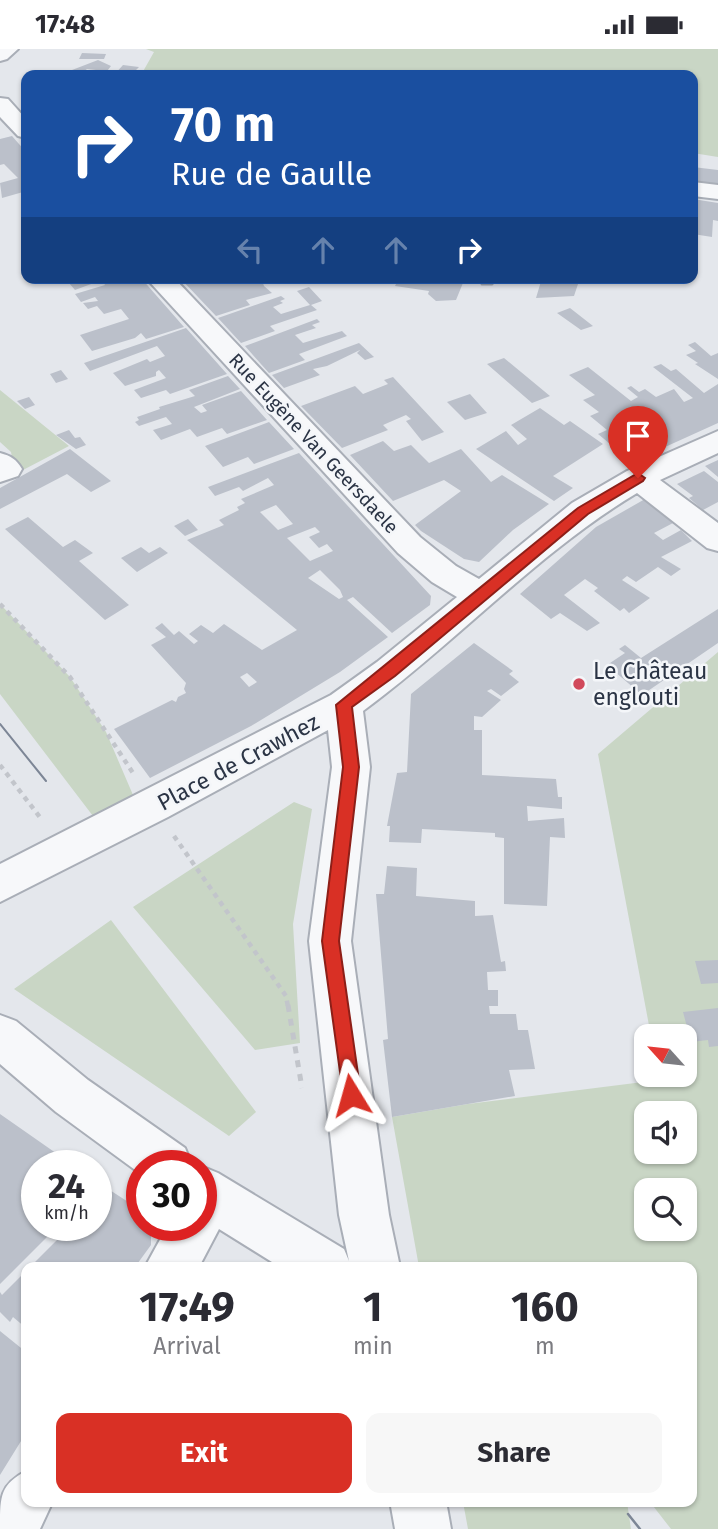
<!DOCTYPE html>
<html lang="en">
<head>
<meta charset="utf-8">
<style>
  :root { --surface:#fff; --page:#f7f7f7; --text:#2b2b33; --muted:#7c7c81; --accent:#d93025 }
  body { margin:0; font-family:"Fira Sans",sans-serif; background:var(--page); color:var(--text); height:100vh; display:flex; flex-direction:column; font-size:26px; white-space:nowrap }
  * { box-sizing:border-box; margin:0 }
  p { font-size:23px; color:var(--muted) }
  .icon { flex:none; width:38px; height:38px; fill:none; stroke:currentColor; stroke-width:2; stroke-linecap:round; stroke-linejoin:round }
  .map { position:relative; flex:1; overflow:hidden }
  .details { position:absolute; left:21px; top:1213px; width:676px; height:245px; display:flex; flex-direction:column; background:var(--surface); border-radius:14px; box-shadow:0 2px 5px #0004 }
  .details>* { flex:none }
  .guide { position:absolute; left:21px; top:21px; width:677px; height:214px; border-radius:14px; box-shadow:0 2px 5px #0004; background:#1a4fa0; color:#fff; overflow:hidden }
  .needle { width:46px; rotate:297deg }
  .controls { position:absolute; left:634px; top:975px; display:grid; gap:14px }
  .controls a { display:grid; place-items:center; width:63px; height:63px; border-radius:14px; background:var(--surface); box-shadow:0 2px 5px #0004; font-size:35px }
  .speed { position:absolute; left:21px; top:1101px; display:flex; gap:14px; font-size:35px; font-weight:700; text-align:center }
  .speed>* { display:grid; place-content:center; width:91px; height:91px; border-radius:50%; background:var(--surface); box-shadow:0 2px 5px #0004; line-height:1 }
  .speed small { font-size:18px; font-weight:400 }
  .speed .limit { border:10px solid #d22; background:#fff; color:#111 }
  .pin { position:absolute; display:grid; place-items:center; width:60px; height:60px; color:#fff; margin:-72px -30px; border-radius:50% 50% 50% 0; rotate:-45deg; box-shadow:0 0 7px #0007 }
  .pin .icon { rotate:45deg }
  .me { position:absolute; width:77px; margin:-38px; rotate:352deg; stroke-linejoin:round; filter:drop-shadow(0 0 5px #0008) }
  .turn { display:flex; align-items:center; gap:24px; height:147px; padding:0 35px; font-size:32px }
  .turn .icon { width:91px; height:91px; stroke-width:2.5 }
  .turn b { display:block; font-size:49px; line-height:60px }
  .lanes { display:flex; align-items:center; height:66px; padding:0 35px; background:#0003; justify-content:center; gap:35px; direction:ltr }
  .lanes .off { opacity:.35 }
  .eta { display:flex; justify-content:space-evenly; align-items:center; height:119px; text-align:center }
  .eta b { font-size:42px; font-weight:700; line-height:49px }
  .action { display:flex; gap:14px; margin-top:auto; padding:14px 35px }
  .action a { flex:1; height:80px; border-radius:14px; background:var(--accent); color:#fff; font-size:28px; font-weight:700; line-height:80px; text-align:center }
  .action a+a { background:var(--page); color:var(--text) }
  .status { display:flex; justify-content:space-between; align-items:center; height:49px; padding:0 35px; background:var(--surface); direction:ltr }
  .status svg { height:19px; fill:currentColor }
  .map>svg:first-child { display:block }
</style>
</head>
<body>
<div class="status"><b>17:48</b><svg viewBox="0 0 49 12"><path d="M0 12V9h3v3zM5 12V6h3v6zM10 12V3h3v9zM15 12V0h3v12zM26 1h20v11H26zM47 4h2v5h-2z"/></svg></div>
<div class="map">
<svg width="718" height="1480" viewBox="0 0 718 1480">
  <rect width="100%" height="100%" fill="#e4e7ec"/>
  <path fill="#c9d6c5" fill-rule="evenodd" d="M 146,0 L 718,0 L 718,108 L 693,104 L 693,26 L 141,26 L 154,3 Z
    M 0,341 L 69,397 L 0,433 L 0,427 L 14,418 L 11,403 L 0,393 Z
    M 0,555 L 70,628 L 106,683 L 133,746 L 96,771 L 0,645 Z
    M 718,603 L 718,1480 L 671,1480 L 650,1453 L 691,1452 L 691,1218 L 419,1218 L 392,1068 L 468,1055 L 659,1031 L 658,1026 L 684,1026 L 684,987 L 651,987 L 598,705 ZM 646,1064 L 684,1064 L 684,1102 L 646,1102 ZM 646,1141 L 684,1141 L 684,1180 L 646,1180 Z
    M 294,753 L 312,760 L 293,875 L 300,994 L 255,1001 L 133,858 Z
    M 111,871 L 256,1063 L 229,1087 L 14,940 Z
    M 463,1453 L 627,1453 L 631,1480 L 468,1480 Z"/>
  <path fill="#bbc0ca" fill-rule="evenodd" d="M 82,4 L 106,5 L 104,10 L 79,10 Z
    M 98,11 L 111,17 L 104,26 L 91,26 L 96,21 L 87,20 L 79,26 L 66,26 L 72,21 Z
    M 123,16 L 139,18 L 136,21 L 146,22 L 143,26 L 114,26 Z
    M 12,87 L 26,103 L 26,147 L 23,143 L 2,149 L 0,134 L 18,129 L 4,115 L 0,116 L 0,90 Z
    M 693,118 L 718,121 L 718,135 L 693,132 Z
    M 693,150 L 718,154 L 718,172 L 713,171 L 712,188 L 693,185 Z
    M 84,229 L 141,229 L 184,278 L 146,290 L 141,284 L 135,289 L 92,302 L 80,286 L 129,270 L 121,260 L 104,265 L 97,257 L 88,260 L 83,254 L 98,252 L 95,248 L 81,253 L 75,245 L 105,236 L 102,231 L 75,241 L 69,234 Z
    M 180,229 L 261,229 L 264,237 L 272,244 L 246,251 L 250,256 L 216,267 Z
    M 399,229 L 465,229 L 456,251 L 436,252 L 428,245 L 429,242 L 395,237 Z
    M 542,229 L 580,229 L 574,247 L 536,249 Z
    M 309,238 L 322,252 L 311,256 L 317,261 L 270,277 L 275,282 L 241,294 L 218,269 L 281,247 L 285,250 L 280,252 L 283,254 L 273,258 L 281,265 L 310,256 L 297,242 Z
    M 570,259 L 593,277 L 581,281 L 557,264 Z
    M 317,270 L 320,273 L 312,276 L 316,279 L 295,286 L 303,294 L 342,282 L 347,287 L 299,305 L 305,311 L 269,324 L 245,297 Z
    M 186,279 L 227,325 L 170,345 L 166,341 L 141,349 L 134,341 L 166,329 L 159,321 L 156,323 L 156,327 L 125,337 L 113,324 L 147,310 L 150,313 L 165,307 L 157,297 L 90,322 L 84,314 Z
    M 695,293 L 711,307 L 718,304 L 718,330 L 695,315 L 698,314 L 686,306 L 696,302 L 688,296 Z
    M 359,294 L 374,308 L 365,311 L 357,304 L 360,301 L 327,317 L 313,320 L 320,326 L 284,339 L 272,326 Z
    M 504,309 L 550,347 L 532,354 L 487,315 Z
    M 661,315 L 671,322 L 676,320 L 704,344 L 718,335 L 718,374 L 632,413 L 598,385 L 607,381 L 590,367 L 599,363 L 583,351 L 595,346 L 569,326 L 588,318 L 631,352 L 638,348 L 627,339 L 631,337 L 639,343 L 645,340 L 656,348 L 674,340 L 684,353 L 693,349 L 653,318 Z
    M 61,321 L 68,330 L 56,334 L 50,325 Z
    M 228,327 L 240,340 L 194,358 L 201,364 L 207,362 L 202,356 L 241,342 L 267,371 L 227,385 L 222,379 L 197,388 L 190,380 L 161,391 L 153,381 L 172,375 L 166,368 L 139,377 L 135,373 L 139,371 L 137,368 L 160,360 L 159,358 L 195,347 L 189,341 Z
    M 393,328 L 444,383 L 422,392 L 406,372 L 411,370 L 406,366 L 383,376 L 388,381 L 342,399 L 301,357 L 355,337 L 363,345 L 388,335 L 384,331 Z
    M 470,345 L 487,364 L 465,371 L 447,353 Z
    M 29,348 L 35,356 L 25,360 L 17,352 Z
    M 540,359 L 564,376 L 570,372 L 603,395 L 553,427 L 573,439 L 554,452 L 476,400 L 506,382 L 518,396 L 527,390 L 511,376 Z
    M 269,373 L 294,400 L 254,415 L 248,408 L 223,418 L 205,397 Z
    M 69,381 L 75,389 L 80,388 L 86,396 L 76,400 L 56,386 Z
    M 383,392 L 394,402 L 411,396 L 429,414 L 461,400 L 491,433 L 502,426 L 549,455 L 513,481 L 479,513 L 464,510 L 421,482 L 415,476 L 461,442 L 444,431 L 393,452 L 350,406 Z
    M 70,400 L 111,432 L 91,443 L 67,425 L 0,460 L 0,439 Z
    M 299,404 L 431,547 L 430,556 L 392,584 L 353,548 L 347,551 L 388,588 L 340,623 L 251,677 L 150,729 L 114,680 L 172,651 L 176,653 L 178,648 L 186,644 L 184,640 L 186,634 L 151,596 L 166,588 L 155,579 L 162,574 L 174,586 L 179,582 L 194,595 L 198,592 L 189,585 L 201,576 L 213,584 L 224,575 L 262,601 L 297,581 L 187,491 L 224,476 L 219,471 L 239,461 L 237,458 L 245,454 L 241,450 L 274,436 L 268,429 L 243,442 L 239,438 L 215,447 L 208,438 ZM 276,456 L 293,475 L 278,481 L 260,463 ZM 315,478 L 320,483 L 309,488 L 319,499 L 327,495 L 333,502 L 310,512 L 287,489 ZM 320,521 L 340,541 L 343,548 L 339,550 L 308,529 ZM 247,624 L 257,633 L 249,638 L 240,628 Z
    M 718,411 L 718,428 L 705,417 Z
    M 704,422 L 718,433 L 718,453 L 703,461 L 689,449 L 693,447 L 677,435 Z
    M 645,450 L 673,474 L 654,484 L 663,491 L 681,481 L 692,492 L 661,508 L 681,520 L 671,527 L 658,518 L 636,533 L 627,527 L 622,531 L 650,549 L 629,564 L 624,559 L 620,562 L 594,542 L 598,539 L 585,530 L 564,546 L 600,574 L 587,582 L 560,564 L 551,570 L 520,545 L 596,478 Z
    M 28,468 L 63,498 L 75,491 L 93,504 L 79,512 L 129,556 L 105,571 L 5,480 Z
    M 188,470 L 198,481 L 185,487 L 174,477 Z
    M 141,498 L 149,504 L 160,498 L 168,504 L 137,523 L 121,509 Z
    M 718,560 L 718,594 L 642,646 L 607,616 L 625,604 L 619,600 L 625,596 L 641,609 Z
    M 474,594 L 513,622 L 509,625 L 519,633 L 501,647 L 491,640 L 487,642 L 501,651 L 482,668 L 474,667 L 474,681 L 482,681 L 482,726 L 556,730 L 558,748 L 562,748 L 562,760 L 527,757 L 528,772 L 564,769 L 565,789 L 550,788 L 547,857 L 504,855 L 504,789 L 495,788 L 495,784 L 422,780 L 421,794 L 389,793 L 390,777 L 387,777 L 397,724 L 407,723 L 411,645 Z
    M 387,817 L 417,819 L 416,847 L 475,852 L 475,867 L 493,866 L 501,913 L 505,912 L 506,922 L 487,923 L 488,941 L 498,941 L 498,957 L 489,957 L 490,965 L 516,965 L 518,981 L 528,981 L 535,1020 L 509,1021 L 515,1047 L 392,1068 L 383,991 L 388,990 L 376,845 L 384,845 Z
    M 718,911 L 718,934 L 701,935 L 695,912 Z
    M 718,959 L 718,997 L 709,998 L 708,991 L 691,993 L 683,963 Z
    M 0,1065 L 73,1116 L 37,1116 L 37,1176 L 96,1176 L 96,1132 L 142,1162 L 142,1176 L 151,1176 L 151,1196 L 135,1218 L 30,1218 L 61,1187 L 53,1182 L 0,1235 Z
    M 26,1222 L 26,1279 L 13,1268 L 10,1273 L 0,1263 L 0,1243 L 2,1246 Z
    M 0,1282 L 26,1303 L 26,1384 L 0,1426 Z"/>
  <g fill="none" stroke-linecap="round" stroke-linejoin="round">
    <defs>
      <path id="service" d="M 481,229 L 495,229 L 492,235 L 482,235 Z"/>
      <path id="minor" d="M 0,0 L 18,0 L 7,10 L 0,12 Z
        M 0,49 L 8,50 L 26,70 L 26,89 L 18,87 L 0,68 Z
        M 693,133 L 718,136 L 718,150 L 693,147 Z
        M 146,229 L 174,229 L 420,488 L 456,517 L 479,530 L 572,454 L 627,422 L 718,382 L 718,404 L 660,431 L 718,474 L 718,502 L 707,499 L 637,444 C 537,504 457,593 363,662 L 370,718 L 351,892 L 389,1166 L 400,1218 L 280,1218 L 219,1180 L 199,1218 L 145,1218 L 168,1176 L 201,1176 L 201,1117 L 218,1124 L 344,1200 L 349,1212 L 339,1166 L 309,892 L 332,718 L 328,681 L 168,768 L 0,853 L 0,815 L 331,646 L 377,613 L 457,548 L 432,533 L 398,504 Z
        M 0,404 C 11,407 16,410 22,420 L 18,427 L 0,433 Z
        M 0,966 L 16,972 L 88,1031 L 185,1099 L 192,1116 L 142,1116 L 142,1126 L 56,1063 L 0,1015 Z
        M 26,1422 L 26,1452 L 53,1452 L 40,1480 L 0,1480 C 0,1447 0,1436 26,1422 Z
        M 390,1452 L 446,1452 L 451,1480 L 395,1480 Z"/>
    </defs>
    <use href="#service" stroke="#a9aeb7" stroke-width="3"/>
    <use href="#minor" stroke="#a9aeb7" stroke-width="4"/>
    <path stroke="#c2c5cb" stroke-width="4.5" stroke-dasharray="5 5" stroke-linecap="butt" d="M 0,555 L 70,628 L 133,724
      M 0,716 L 42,771
      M 174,787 L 286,947 L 288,958"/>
    <path stroke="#c2c5cb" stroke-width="5" stroke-dasharray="7 7" stroke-linecap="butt" d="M 288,956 L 302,1039"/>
    <use href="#service" fill="#f7f8fa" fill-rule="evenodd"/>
    <use href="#minor" fill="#f7f8fa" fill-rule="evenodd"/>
    <path stroke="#7d8696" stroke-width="2" d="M 0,675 L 46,732"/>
    <path stroke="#7d8696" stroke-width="2.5" d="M 628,1465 L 640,1480"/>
  </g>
  <path fill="#d93025" stroke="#8d1f18" stroke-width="2" d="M 638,424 L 645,429 L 643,432 L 588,465 L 395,627 L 352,658 L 359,718 L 339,892 L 361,1046 L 358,1052 L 351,1055 L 344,1052 L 322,892 L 343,718 L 336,656 L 578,459 Z"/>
  <circle fill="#d1495b" stroke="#f4f6f9" stroke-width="2.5" cx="579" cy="635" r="7"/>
  <g text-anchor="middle" stroke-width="5" stroke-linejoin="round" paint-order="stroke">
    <g font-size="19" fill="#2b3445" stroke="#f4f6f9">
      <text transform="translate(314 394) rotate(47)" y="7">Rue Eugène Van Geersdaele</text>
    </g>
    <g font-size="23" fill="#2b3445" stroke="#f4f6f9" text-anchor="start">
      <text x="593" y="630">Le Château<tspan x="593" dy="26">englouti</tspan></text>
    </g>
    <g font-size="23" fill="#2b3445" stroke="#f4f6f9">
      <text transform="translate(238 713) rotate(-28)" y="8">Place de Crawhez</text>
    </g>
  </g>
</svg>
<div class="controls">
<a><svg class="needle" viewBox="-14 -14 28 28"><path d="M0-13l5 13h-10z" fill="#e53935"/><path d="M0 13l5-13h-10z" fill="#7c7c81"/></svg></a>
<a><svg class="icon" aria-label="sound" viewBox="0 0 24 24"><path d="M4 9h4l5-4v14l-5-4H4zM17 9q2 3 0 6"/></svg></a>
<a><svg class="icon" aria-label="search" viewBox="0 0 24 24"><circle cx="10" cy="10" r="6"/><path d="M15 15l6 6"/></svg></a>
</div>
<div class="speed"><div>24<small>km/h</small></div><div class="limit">30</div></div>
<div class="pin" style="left:638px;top:429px;background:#d93025"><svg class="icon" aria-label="arrive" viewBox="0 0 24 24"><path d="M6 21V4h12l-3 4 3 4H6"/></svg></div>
<svg class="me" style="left:351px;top:1046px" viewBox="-20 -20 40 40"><path d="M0-17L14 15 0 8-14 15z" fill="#d93025" stroke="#fff" stroke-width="4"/></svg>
<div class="guide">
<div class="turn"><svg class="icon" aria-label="right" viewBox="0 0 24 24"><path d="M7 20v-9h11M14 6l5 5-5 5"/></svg><div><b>70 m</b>Rue de Gaulle</div></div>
<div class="lanes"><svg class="icon off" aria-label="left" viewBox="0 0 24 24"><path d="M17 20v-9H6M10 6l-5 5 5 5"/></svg><svg class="icon off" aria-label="ahead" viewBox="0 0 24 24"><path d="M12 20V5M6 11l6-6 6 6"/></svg><svg class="icon off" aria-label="ahead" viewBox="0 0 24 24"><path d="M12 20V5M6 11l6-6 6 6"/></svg><svg class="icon" aria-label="right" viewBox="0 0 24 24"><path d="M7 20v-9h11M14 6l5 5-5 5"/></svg></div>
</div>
<section class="details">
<div class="eta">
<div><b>17:49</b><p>Arrival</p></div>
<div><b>1</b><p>min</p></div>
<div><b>160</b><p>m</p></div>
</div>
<div class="action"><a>Exit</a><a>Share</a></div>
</section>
</div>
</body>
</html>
